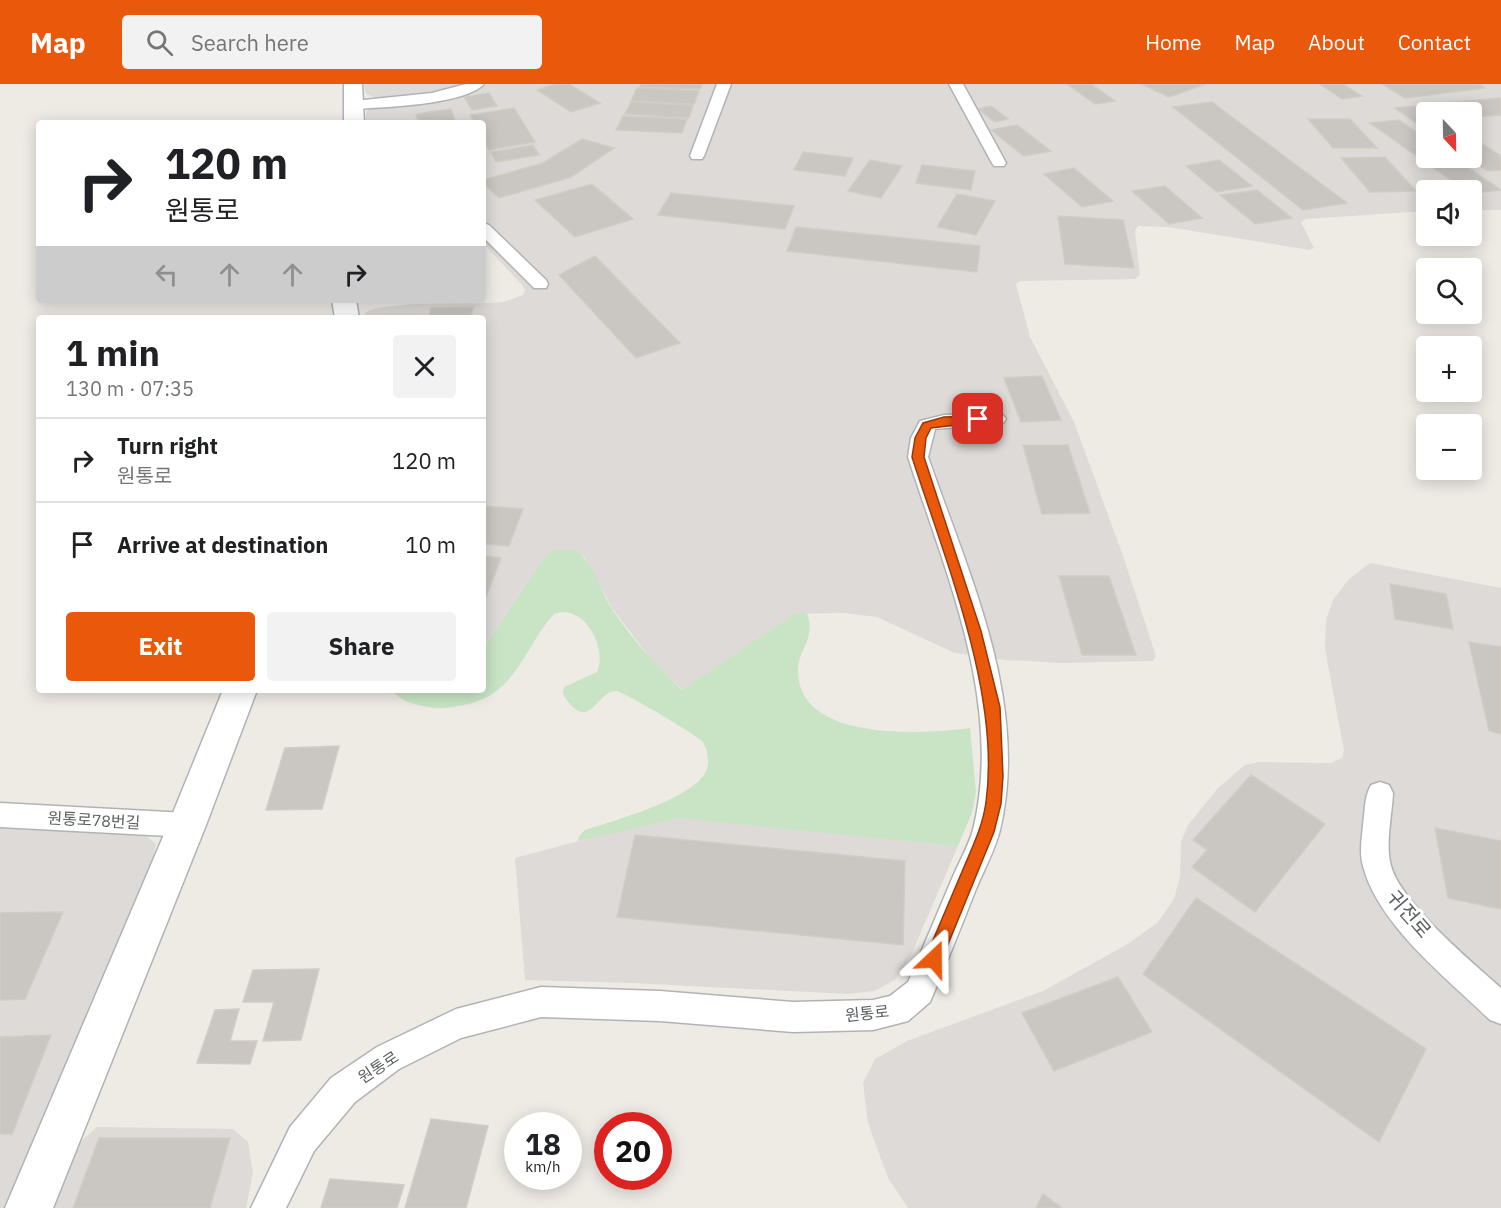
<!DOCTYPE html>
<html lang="en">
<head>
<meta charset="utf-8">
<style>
  :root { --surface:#fff; --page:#f2f2f2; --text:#202124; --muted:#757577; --line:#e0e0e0; --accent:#ea580c }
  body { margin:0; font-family:"IBM Plex Sans","Noto Sans KR",sans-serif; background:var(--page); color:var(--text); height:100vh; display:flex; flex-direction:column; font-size:22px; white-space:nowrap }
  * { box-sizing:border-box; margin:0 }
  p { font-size:20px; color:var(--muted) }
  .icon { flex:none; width:33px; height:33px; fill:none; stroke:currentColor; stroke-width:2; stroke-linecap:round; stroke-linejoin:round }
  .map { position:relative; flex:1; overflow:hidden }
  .details { position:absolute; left:36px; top:231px; width:450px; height:378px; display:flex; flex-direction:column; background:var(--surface); border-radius:6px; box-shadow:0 3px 15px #0003 }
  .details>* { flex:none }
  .hud { position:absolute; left:36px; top:36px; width:450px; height:183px; border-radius:6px; box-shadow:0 3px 15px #0003; background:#fff; color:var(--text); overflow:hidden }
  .needle { width:39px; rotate:158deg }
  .fabs { position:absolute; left:1416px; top:18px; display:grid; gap:12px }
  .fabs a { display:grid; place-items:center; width:66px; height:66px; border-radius:6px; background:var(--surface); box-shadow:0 3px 15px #0003; font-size:30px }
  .speed { position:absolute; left:504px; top:1028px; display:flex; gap:12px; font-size:30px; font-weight:700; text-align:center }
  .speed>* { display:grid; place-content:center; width:78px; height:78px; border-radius:50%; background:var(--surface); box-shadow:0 3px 15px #0003; line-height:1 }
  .speed small { font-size:15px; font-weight:400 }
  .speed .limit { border:9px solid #d22; background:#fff; color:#111 }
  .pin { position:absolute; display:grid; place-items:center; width:51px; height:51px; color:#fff; margin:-26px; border-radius:12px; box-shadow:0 3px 9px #0006 }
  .me { position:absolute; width:66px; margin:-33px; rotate:23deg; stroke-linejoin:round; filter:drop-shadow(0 0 4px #0008) }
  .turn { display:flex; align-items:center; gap:21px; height:126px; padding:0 30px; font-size:27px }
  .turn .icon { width:78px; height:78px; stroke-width:2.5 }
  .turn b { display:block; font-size:42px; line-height:51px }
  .lanes { display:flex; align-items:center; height:57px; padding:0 30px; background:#0003; justify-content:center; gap:30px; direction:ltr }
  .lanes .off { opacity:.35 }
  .round { display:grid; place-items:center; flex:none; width:63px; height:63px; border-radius:6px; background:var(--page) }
  .head { display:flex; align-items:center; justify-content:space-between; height:102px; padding:0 30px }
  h1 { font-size:36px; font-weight:800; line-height:45px }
  .cta { display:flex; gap:12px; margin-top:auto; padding:12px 30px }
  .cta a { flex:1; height:69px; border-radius:6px; background:var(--accent); color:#fff; font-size:24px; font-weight:800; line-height:69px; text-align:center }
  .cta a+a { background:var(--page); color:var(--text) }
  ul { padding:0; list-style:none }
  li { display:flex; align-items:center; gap:18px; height:84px; padding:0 30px; border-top:2px solid var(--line) }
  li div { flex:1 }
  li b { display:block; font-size:22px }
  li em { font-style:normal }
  header { display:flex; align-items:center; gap:36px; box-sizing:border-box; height:84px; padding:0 30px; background:var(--accent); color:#fff }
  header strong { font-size:28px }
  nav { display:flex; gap:33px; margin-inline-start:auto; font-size:21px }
  .search { width:420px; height:54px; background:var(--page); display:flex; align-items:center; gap:15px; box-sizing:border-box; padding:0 21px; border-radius:6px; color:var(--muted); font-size:22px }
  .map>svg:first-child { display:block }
</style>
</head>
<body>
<header>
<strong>Map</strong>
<div class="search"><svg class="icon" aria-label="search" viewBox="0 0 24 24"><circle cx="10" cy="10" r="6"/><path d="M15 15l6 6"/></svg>Search here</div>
<nav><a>Home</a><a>Map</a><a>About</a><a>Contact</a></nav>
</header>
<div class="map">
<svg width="1501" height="1124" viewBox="0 0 1501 1124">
  <rect width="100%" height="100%" fill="#eeebe5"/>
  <path fill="#dddad7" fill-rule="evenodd" d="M 364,0 L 464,0 L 435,8 L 377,14 L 366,10 Z
    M 488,0 L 1501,0 L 1501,126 L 1472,126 L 1472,106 L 1426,106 L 1426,127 L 1306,135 L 1301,138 L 1314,164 L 1310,166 L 1168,143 L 1138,142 L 1135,147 L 1140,191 L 1135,195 L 1020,197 L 1016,200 L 1030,253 L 1074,338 L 1122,469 L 1156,572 L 1153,577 L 1061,579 L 1005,576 L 955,569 L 877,533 L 844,529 L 794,530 L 683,606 L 656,582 L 612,524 L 584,472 L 546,471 L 483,565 L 483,234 L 363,234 L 366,228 L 376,224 L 412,220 L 489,219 L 504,218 L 523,211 L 525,206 L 522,201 L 483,159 L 483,39 L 365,39 L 367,26 L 372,24 L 456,13 ZM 1426,28 L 1472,28 L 1472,74 L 1426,74 Z
    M 1370,479 L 1501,504 L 1501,1124 L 908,1124 L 888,1094 L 868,1039 L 863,999 L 875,975 L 907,957 L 1043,907 L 1128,860 L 1158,838 L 1174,815 L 1180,792 L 1181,758 L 1188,741 L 1218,704 L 1245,681 L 1259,678 L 1331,679 L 1342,674 L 1344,667 L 1325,564 L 1326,536 L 1333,516 L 1349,495 Z
    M 680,734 L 719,736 L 958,762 L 911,871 L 895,896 L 874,907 L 848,910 L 633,899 L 525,896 L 515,774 L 628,744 Z
    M 0,743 L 146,752 L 156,760 L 152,778 L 4,1124 L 0,1124 Z
    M 97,1043 L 233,1045 L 248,1058 L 253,1089 L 246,1124 L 53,1124 L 79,1059 Z"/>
  <path fill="#c8e4c4" d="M 556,466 L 576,466 C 594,480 600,506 612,525 C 632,555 656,582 682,606 L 794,530 L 807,529 C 816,556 799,563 798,586 C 797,659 924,650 970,644 L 976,708 L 972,729 L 958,762 L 680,734 L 578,757 L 579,752 L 585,746 C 612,737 708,712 708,679 C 708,672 707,663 702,657 C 697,651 622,607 616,607 C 597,606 589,653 563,610 L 564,603 L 597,588 C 608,564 584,519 554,530 C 523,564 517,611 464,621 C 452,623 440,626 428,623 C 414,620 400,618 392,606 L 483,606 L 483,565 L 546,471 Z"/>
  <path fill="#cac6c2" stroke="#d2ccc4" stroke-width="1.5" d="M 556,0 L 569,0 L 600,19 L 571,28 L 537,6 Z
    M 641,0 L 702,0 L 700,5 L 640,3 Z
    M 1067,0 L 1091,0 L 1115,17 L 1095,20 Z
    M 1141,0 L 1206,0 L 1169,13 Z
    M 1320,0 L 1343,0 L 1362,12 L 1342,15 Z
    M 1382,0 L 1478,0 L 1485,4 L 1405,14 Z
    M 637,4 L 699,7 L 694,20 L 631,17 Z
    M 489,9 L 497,22 L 472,26 L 464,13 Z
    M 1500,14 L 1501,31 L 1472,33 L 1472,28 L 1454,28 L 1441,19 Z
    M 631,18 L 693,21 L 689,34 L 625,30 Z
    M 1212,18 L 1347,119 L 1303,126 L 1173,23 Z
    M 1425,21 L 1436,28 L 1426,28 L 1426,46 L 1395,24 Z
    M 991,22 L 1008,35 L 995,38 L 978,25 Z
    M 514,24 L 535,58 L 489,66 L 483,54 L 483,39 L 475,39 L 470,31 Z
    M 451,25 L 456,39 L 419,39 L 416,30 Z
    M 623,32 L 687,35 L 682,49 L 616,46 Z
    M 1308,35 L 1350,35 L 1377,64 L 1333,64 Z
    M 1399,36 L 1426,55 L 1426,74 L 1454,74 L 1501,106 L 1472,109 L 1472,106 L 1465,106 L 1370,39 Z
    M 1017,41 L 1051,67 L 1024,72 L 991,46 Z
    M 1472,53 L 1501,72 L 1501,86 L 1488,87 L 1468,74 L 1472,74 Z
    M 582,55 L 614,64 L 571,93 L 499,114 L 483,99 L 483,96 L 543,79 Z
    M 533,61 L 539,71 L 496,78 L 491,68 Z
    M 803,68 L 853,74 L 845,92 L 794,86 Z
    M 1385,73 L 1416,107 L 1370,108 L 1341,74 Z
    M 870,76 L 902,82 L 881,114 L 848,107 Z
    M 1219,76 L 1252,102 L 1217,108 L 1186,82 Z
    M 922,81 L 975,87 L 971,106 L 916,99 Z
    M 1074,84 L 1113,117 L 1082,123 L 1044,90 Z
    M 592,100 L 633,135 L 575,153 L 535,116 Z
    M 1165,102 L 1202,134 L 1169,140 L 1132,107 Z
    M 1257,106 L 1292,134 L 1255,140 L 1220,111 Z
    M 671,109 L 794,122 L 785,145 L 658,131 Z
    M 957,110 L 995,117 L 976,151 L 937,143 Z
    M 1058,132 L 1123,136 L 1134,184 L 1065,180 Z
    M 796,143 L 980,162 L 977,188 L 787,167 Z
    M 595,172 L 680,259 L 636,274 L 559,191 Z
    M 473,223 L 471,234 L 429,234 L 431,224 Z
    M 1042,292 L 1061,336 L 1021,338 L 1004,294 Z
    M 1023,361 L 1068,361 L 1090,429 L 1042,430 Z
    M 483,422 L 523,425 L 509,462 L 483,460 Z
    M 483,472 L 501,474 L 485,516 L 483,516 Z
    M 1059,492 L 1109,492 L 1136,571 L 1082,571 Z
    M 1390,500 L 1446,510 L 1453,545 L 1395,535 Z
    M 1469,558 L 1501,563 L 1501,650 L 1489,647 Z
    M 339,662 L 322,725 L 266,726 L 285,664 Z
    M 1251,691 L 1325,740 L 1255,828 L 1192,783 L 1207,766 L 1193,756 Z
    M 1435,744 L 1501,757 L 1501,825 L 1448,814 Z
    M 635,751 L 905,777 L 903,861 L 617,833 Z
    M 1196,814 L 1426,965 L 1379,1058 L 1143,890 Z
    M 63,828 L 25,915 L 0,916 L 0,829 Z
    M 319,885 L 301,956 L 263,957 L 274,918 L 243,918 L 253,886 Z
    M 1118,893 L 1152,948 L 1054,987 L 1022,929 Z
    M 239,925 L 230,957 L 257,957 L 250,980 L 197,979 L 215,926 Z
    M 51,951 L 12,1050 L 0,1050 L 0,953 Z
    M 431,1035 L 488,1042 L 466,1124 L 405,1124 Z
    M 99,1054 L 230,1054 L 210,1124 L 73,1124 Z
    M 330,1095 L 404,1101 L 397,1124 L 321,1124 Z
    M 1043,1110 L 1062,1124 L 1036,1124 Z"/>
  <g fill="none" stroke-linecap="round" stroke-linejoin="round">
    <defs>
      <path id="service" d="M 466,0 L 484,0 C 464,21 384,23 354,25 L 347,21 L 354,17 L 432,9 Z
        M 717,0 L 731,0 L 704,72 L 702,75 L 692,75 L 690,72 Z
        M 949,0 L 963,0 L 1006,79 L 1004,82 L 994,82 L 992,79 Z
        M 483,139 L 489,141 L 546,196 L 548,200 L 546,204 L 534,204 L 483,153 Z
        M 996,329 L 1003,331 L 1006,335 L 1003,339 L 935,345 L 928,373 C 969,491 1030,619 1000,746 C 995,766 984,786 976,805 C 961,843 946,881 930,918 L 908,937 L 873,946 L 793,948 L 660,937 L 541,933 L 461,954 L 399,985 L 355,1018 L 314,1067 L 286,1124 L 251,1124 L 290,1043 L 331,994 L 377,963 L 456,925 L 541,903 L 660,907 L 793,918 L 873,916 L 890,912 L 908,898 C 923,864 937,830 951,797 C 958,780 968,763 973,746 C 1004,620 946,491 908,373 L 911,354 L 920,337 L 944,331 Z
        M 1380,698 L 1389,701 L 1393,709 C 1392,732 1385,760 1391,782 C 1401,819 1472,878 1501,904 L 1501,940 L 1490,936 C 1448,895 1378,841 1363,782 C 1359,769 1362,754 1363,741 C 1365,728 1364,713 1371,701 Z
        M 0,719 L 187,729 L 197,733 L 201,741 L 197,749 L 187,753 L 0,743 Z"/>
      <path id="minor" d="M 344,0 L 362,0 L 364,39 L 344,39 Z
        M 332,216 L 356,216 L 359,234 L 335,234 Z
        M 223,606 L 257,606 L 206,741 L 53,1124 L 5,1124 L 168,741 Z"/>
    </defs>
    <use href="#service" stroke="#b0b3b6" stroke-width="3"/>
    <use href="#minor" stroke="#b0b3b6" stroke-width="3"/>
    <use href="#service" fill="#fff" fill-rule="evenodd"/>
    <use href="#minor" fill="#fff" fill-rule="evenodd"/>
  </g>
  <path fill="#ea580c" stroke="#983908" stroke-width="1.5" d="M 978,332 L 982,333 L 982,338 L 931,344 L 926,354 L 924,373 L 981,547 L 1000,623 L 1003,692 L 1001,720 L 994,748 L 942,875 L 940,881 L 934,883 L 928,881 L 925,875 C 938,844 951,813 964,783 C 973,762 983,741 986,718 C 1001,610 945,476 912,373 L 915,354 L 923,339 L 944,333 Z"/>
  <g text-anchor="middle" stroke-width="6" stroke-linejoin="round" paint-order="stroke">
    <g font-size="16" fill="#5d6164" stroke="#fff">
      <text transform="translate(94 736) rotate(3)" y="6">원통로78번길</text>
      <text transform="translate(867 929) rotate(-6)" y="6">원통로</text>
      <text transform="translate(378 983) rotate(-33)" y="6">원통로</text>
    </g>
    <g font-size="20" fill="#5d6164" stroke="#fff">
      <text transform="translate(1409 830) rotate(49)" y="7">귀전로</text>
    </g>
  </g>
</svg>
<div class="fabs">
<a><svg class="needle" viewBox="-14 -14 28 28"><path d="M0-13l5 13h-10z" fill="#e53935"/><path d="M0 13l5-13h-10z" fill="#757577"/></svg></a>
<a><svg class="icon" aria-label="sound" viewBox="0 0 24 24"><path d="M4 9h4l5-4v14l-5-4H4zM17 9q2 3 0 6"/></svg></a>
<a><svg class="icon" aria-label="search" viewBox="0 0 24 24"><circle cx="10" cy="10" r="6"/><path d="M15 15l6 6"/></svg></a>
<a>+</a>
<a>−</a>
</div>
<div class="speed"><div>18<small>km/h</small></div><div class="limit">20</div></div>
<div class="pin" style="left:978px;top:335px;background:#d93025"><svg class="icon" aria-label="arrive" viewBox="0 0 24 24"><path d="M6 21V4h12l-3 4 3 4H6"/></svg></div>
<svg class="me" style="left:934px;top:875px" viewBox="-20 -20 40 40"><path d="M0-17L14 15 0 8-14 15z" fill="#ea580c" stroke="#fff" stroke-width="4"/></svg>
<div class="hud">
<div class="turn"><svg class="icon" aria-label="right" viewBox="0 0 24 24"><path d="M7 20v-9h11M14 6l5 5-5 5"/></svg><div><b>120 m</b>원통로</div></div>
<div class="lanes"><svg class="icon off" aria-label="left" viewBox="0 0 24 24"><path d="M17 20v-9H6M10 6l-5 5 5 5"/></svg><svg class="icon off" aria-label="ahead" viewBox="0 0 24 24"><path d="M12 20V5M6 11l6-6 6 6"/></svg><svg class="icon off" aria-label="ahead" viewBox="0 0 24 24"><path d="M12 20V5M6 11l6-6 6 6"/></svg><svg class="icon" aria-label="right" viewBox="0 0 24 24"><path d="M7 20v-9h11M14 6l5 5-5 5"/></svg></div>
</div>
<section class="details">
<div class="head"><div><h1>1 min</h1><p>130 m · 07:35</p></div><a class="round"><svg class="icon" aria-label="close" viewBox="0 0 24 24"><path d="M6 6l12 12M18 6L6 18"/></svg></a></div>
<ul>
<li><svg class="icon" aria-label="right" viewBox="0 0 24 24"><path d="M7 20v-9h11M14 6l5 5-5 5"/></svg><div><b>Turn right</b><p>원통로</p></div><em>120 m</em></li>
<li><svg class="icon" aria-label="arrive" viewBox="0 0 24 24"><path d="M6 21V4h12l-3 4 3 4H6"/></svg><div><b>Arrive at destination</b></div><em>10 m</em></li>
</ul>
<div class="cta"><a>Exit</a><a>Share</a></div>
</section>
</div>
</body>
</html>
